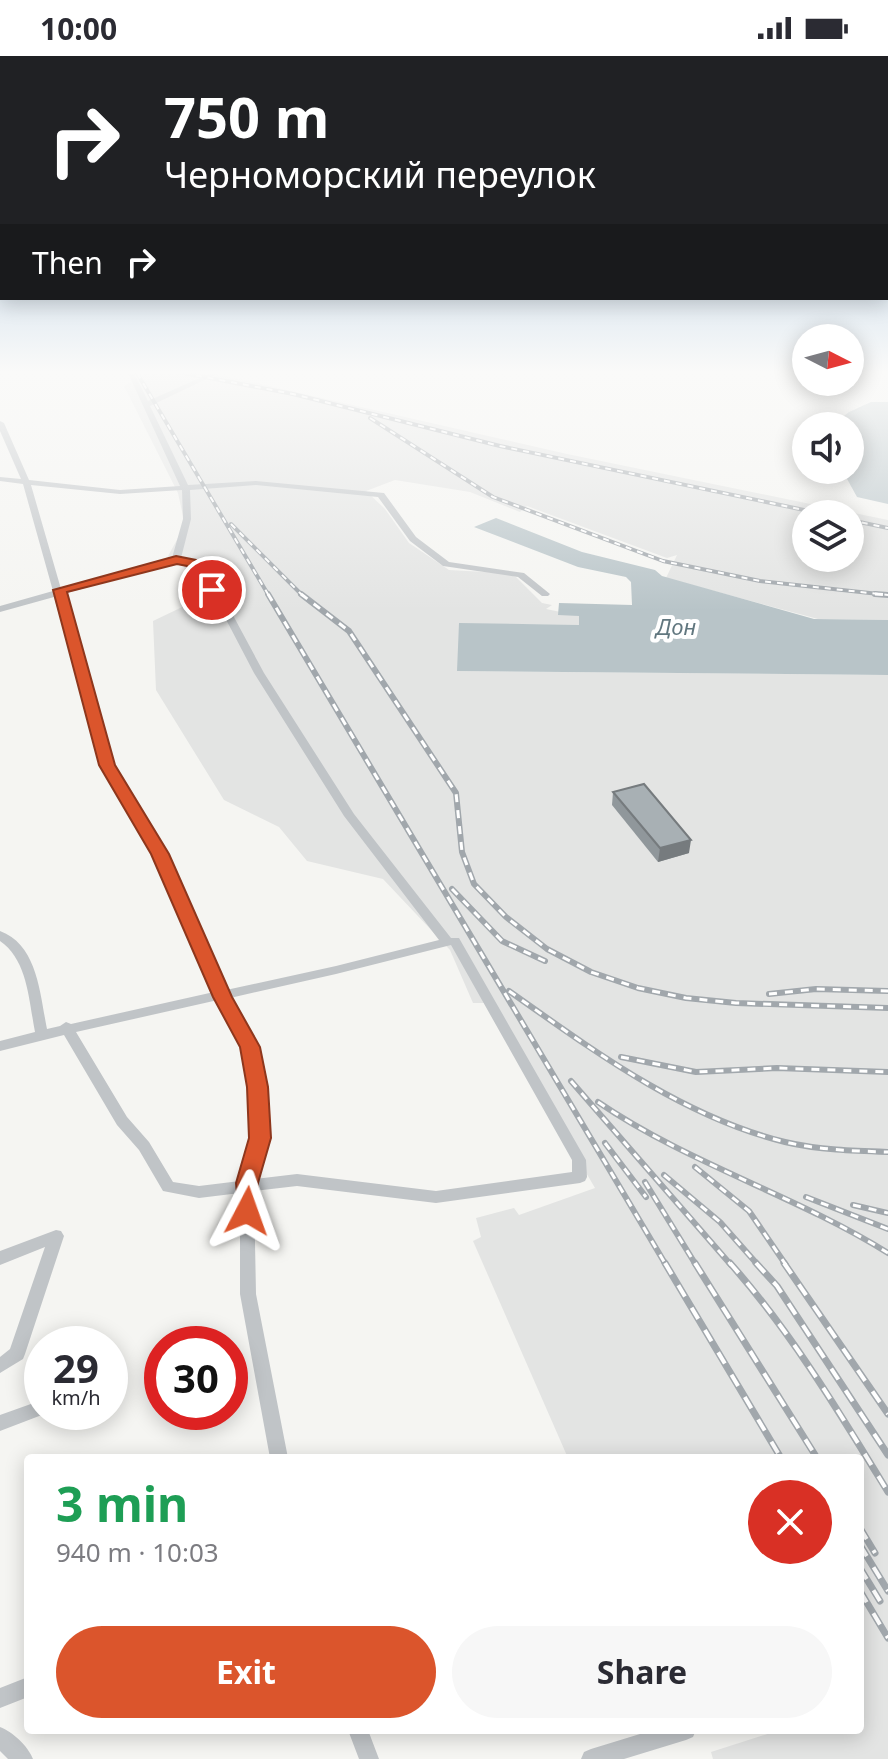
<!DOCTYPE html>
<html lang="en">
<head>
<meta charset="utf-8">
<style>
  :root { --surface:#fff; --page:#f7f7f7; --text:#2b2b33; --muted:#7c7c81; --accent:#db552c }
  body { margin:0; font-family:"Noto Sans",sans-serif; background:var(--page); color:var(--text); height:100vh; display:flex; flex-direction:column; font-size:30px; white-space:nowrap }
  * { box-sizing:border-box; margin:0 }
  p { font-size:26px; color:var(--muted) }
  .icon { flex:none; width:44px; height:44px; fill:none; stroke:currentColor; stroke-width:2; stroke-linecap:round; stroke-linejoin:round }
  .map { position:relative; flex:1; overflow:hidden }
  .side { position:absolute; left:24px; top:1398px; width:840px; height:280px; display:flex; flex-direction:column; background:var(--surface); border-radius:8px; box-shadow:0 4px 20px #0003 }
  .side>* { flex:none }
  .guide { position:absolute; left:0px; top:0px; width:888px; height:244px; box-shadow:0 4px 20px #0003; background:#202124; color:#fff; overflow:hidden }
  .needle { width:52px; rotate:96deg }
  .buttons { position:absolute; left:792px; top:268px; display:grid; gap:16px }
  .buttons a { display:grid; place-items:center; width:72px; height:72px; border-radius:50%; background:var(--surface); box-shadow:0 4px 20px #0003; font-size:40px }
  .speed { position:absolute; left:24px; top:1270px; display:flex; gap:16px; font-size:40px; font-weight:700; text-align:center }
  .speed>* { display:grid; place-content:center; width:104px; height:104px; border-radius:50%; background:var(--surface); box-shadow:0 4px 20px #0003; line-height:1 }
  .speed small { font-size:20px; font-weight:400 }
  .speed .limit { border:12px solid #d22; background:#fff; color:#111 }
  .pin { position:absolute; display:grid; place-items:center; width:68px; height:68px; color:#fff; margin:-34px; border:4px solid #fff; border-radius:50%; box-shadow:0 2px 8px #0007 }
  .me { position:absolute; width:88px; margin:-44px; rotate:4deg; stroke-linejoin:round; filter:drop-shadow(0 0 6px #0008) }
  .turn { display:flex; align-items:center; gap:28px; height:168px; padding:0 32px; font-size:36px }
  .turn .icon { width:104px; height:104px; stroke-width:2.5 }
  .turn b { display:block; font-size:56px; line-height:68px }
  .then { display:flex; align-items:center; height:76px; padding:0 32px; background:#0003; gap:16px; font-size:30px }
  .round { display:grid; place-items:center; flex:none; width:84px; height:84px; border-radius:42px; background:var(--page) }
  .head { display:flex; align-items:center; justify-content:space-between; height:136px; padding:0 32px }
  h1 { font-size:48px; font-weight:700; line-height:60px; color:#1e9e55 }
  .primary-button { display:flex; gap:16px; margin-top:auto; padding:16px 32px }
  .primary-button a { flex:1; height:92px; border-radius:48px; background:var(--accent); color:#fff; font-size:32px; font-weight:700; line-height:92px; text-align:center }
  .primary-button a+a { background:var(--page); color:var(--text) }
  .status { display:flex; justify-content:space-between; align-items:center; height:56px; padding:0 40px; background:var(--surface); direction:ltr }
  .status svg { height:22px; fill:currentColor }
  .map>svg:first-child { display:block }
</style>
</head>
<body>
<div class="status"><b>10:00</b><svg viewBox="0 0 49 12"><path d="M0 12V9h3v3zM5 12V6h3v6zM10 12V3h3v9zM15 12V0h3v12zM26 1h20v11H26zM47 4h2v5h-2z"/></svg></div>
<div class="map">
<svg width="888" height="1703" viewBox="0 0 888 1703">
  <rect width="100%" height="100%" fill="#f5f5f2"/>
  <path fill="#e3e4e3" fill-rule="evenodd" d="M 146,317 L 212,317 L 567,398 L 888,464 L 888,564 L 818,563 L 666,522 L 677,499 L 667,502 L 527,450 L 520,456 L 470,436 L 395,424 L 366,435 L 385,453 L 409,487 L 449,514 L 504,517 L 516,521 L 542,547 L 552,549 L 546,553 L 580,560 L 580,569 L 460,568 L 458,615 L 888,619 L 888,1703 L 713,1703 L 711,1696 L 780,1674 L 860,1674 L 860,1402 L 568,1402 L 473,1185 L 481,1181 L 476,1162 L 514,1152 L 519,1159 L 595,1132 L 487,947 L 473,947 L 450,894 L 383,823 L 307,805 L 279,771 L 224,744 L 156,634 L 153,565 L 201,542 L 183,509 L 167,502 L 185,469 L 178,437 L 124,330 ZM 806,458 L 850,458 L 850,502 L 806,502 Z"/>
  <path fill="#b8c4c8" d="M 871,346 L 888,346 L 888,448 L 857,441 L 846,421 L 837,414 L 850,414 L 850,370 L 831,370 L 849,356 Z
    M 496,462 L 582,496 L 655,514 L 662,520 L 814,563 L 888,564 L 888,619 L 457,615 L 459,567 L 579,569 L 579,560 L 558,559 L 559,547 L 632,549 L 631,526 L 626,521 L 578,511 L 474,471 Z"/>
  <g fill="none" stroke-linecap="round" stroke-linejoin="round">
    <path fill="#c0c4c7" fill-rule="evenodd" d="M 128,317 L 134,317 L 148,345 L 211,317 L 219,317 L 150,350 L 188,429 L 256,425 L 384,437 L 416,481 L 449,506 L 524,517 L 550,538 L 548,540 L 542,540 L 518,521 L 443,510 L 410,485 L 378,441 L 256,429 L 190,434 L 191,463 L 181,502 L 194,504 L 228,550 L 264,617 L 354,758 L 451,882 L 459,882 L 586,1104 L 587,1121 L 585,1125 L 580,1127 L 436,1147 L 297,1130 L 254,1135 L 256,1238 L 288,1402 L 270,1402 L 240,1238 L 240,1137 L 199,1142 L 163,1135 L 139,1094 L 117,1069 L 64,979 L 0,995 L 0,985 L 35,976 C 29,946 28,904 0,885 L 0,875 C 38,889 40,939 47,973 L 60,970 L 66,966 L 71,968 L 214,936 L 154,798 L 102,709 L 54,541 L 0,556 L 0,550 L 53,535 L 23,428 L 0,425 L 0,421 L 21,423 L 0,375 L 0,365 L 4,367 L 29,424 L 120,434 L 180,430 ZM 31,429 L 120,438 L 182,434 L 183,463 L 172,502 L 61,533 ZM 176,507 L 188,508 L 219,550 L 254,617 L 344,760 L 439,884 L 336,910 L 226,934 L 166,798 L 112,709 L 63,538 ZM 451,889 L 572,1104 L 572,1116 L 436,1135 L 297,1118 L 255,1123 L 267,1082 L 265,1031 L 257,991 L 230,942 L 336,918 ZM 218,944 L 243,991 L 251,1031 L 253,1082 L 240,1125 L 199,1130 L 173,1126 L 149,1086 L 127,1061 L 76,976 Z
      M 56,1174 L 61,1175 L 64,1180 L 25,1298 L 23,1303 L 0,1317 L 0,1301 L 10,1293 L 45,1191 L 0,1209 L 0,1195 Z
      M 42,1344 L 42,1356 L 47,1357 L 0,1375 L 0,1359 Z
      M 28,1621 L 28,1641 L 0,1652 L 0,1632 Z
      M 0,1671 C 13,1676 28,1690 33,1703 L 8,1703 L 0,1695 Z
      M 348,1674 L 368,1674 L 379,1703 L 359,1703 Z
      M 653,1674 L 696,1674 L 693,1681 L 686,1684 L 624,1703 L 581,1703 L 584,1696 L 591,1693 Z"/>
    <defs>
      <path id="rail-far2" d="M 137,317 L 269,540
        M 184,317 L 293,338 L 500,390 L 823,458
        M 370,362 L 493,441 L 663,505 L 760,525 L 888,539
        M 814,451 L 845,458
        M 850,464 L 888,472
        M 231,468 L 303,540"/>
      <path id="rail-far1" d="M 268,538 L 666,1209
        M 301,538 L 349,575 L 456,737 L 462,796 L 474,828 L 506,861 L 547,893 L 591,916 L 638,932 L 686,942 L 736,947 L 888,952
        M 875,538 L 888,539
        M 452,833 L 502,885 L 545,905
        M 509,935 C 594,995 683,1061 785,1086 C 819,1094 854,1095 888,1096
        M 769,938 L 816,933 L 888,935
        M 621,1001 L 696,1016 L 777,1012 L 888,1016
        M 571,1025 L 731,1209
        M 598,1046 C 689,1108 795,1139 888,1197
        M 605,1087 L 646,1141
        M 695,1111 L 749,1155 L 786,1209
        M 664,1119 L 720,1166 L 758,1209
        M 645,1126 L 696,1209
        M 806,1141 L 888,1173
        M 853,1149 L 888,1157"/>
      <path id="rail" d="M 665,1207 L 781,1402
        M 695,1207 L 817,1402
        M 730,1207 C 792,1277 839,1356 888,1436
        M 756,1207 L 777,1230 L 888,1399
        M 784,1207 L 888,1358
        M 860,1472 L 875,1497
        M 860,1489 L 888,1535
        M 860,1512 L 880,1545
        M 860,1535 L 888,1582"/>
    </defs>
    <use href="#rail-far2" stroke="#a1a7ac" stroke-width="4"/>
    <use href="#rail-far1" stroke="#a1a7ac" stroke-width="6"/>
    <use href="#rail" stroke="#a1a7ac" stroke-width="7"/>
    <use href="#rail-far2" stroke="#fff" stroke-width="2" stroke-dasharray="6" stroke-linecap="butt"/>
    <use href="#rail-far1" stroke="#fff" stroke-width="3" stroke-dasharray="8" stroke-linecap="butt"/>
    <use href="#rail" stroke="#fff" stroke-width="4" stroke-dasharray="13" stroke-linecap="butt"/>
  </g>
  <path fill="#90979b" d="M 613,736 L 689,797 L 658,806 L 612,749 Z"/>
  <path fill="#767b7e" d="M 691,784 L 689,797 L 658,806 L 660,792 Z"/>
  <path fill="#a8b0b4" stroke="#767b7e" stroke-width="2" d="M 644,728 L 691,784 L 660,792 L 613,736 Z"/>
  <linearGradient id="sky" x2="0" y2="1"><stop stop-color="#95badb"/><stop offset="0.57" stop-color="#fafaf9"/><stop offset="1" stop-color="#fafaf9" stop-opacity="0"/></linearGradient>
  <rect width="888" height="555" fill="url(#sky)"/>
  <path fill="#db552c" stroke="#8e371d" stroke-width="2" d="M 176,500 L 196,504 L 219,534 L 217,536 L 207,536 L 187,510 L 177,508 L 67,536 L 115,709 L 169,798 L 232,941 L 260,991 L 268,1031 L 271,1082 L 258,1127 L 255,1161 L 239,1161 L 236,1127 L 249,1082 L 247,1031 L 240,991 L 213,941 L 151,798 L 99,709 L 53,534 Z"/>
  <g text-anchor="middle" stroke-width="8" stroke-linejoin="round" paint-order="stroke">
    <g font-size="22" font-style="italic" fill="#61777f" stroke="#fff">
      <text x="676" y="579">Дон</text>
    </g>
  </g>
</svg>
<div class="buttons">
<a><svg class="needle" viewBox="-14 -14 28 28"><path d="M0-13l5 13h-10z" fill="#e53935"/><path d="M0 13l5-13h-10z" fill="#7c7c81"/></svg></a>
<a><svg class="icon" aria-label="sound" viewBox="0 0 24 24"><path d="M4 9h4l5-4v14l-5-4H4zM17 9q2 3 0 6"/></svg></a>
<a><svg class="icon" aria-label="layers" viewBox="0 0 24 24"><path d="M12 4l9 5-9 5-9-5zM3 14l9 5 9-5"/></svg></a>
</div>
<div class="speed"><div>29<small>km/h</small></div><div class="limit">30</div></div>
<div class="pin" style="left:212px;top:534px;background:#d93025"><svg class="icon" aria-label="arrive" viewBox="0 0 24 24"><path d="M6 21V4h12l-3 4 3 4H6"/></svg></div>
<svg class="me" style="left:247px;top:1155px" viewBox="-20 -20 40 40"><path d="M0-17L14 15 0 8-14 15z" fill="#db552c" stroke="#fff" stroke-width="4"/></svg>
<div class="guide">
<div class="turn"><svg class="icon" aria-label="right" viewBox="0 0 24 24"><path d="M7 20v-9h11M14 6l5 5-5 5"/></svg><div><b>750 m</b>Черноморский переулок</div></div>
<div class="then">Then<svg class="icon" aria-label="right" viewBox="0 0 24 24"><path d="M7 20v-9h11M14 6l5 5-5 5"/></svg></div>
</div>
<section class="side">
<div class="head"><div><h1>3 min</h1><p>940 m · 10:03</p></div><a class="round" style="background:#d93025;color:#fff"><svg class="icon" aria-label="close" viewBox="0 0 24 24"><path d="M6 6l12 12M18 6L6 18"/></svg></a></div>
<div class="primary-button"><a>Exit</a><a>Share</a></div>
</section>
</div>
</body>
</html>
